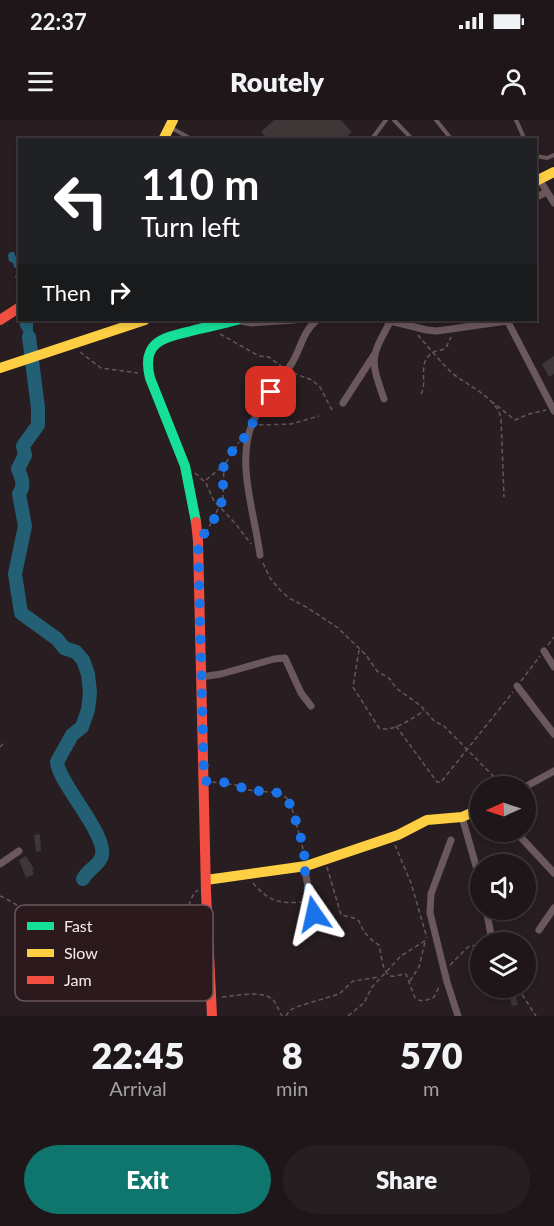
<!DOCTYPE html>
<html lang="en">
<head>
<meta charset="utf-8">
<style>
  :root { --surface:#1e1618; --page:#261f21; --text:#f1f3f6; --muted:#a19fa2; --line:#3c3537; --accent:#0f766e }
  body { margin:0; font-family:Lato,sans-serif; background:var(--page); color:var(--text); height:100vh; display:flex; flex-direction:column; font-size:22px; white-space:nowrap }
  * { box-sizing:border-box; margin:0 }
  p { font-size:20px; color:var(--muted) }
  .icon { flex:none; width:33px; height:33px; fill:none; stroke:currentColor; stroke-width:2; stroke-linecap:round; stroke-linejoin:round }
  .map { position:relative; height:896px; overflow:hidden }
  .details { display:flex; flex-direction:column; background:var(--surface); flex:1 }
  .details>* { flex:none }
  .hud { position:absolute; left:18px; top:18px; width:519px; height:183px; border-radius:0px; box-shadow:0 3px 9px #0003,0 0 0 2px var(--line); background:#202124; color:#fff; overflow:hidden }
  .needle { width:39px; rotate:267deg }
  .controls { position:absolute; left:470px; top:656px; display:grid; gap:12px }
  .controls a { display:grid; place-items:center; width:66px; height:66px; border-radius:50%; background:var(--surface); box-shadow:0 3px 9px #0003,0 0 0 2px var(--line); font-size:30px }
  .pin { position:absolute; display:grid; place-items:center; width:51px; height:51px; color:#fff; margin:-26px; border-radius:12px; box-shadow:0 3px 9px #0006 }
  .me { position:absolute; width:66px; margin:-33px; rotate:349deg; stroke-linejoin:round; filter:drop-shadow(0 0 4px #0008) }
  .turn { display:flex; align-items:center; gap:21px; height:126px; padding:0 24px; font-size:27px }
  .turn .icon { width:78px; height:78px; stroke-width:2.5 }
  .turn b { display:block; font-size:42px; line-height:51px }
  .then { display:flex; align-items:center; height:57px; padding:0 24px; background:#0003; gap:12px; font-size:22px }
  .eta { display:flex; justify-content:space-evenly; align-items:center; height:102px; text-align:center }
  .eta b { font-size:36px; font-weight:800; line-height:42px }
  .action { display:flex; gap:12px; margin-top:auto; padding:12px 24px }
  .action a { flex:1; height:69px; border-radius:36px; background:var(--accent); color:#fff; font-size:24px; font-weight:800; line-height:69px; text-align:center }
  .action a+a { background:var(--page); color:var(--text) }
  .status { display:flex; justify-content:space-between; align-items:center; height:42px; padding:0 30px; background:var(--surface); direction:ltr }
  .status svg { height:16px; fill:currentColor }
  header { display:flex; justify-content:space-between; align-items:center; height:78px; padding:0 24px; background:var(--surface); font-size:27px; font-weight:800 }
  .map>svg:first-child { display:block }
</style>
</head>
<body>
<div class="status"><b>22:37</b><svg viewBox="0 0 49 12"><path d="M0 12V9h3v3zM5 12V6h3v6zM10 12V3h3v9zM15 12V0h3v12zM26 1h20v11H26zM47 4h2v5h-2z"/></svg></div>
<header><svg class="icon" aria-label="menu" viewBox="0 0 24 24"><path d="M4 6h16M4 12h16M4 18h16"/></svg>Routely<svg class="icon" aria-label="person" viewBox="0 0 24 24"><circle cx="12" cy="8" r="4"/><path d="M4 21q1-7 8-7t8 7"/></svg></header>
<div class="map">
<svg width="554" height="896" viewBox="0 0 554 896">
  <rect width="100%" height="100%" fill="#281d20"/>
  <path fill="#236076" d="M 10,132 L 14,132 L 19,145 L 19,169 L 15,156 L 18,154 L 18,150 L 14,147 L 13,143 L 9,141 L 8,135 Z
    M 19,195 L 20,200 L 33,200 L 33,218 L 26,217 L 20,206 L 19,196 Z"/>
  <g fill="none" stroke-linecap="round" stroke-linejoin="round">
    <path stroke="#236076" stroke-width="14" d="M 29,217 L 38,288 L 38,305 L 23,326 L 25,335 L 18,349 C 22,359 25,365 19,374 L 25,406 L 15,454 L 21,493 L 57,519 L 64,528 L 76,532 L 83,540 L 88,554 L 90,573 L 88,590 L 82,607 L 72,615 L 57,642 C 58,663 111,718 101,738 C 97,747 87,750 83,759"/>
  </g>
  <path fill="#3f3638" d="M 274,0 L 341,0 L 352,12 L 343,20 L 268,20 L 261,12 Z
    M 554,236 L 554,254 L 549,257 L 542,244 Z
    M 40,714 L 41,731 L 36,732 L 34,715 Z
    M 26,736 L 34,749 L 32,750 L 34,754 L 26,758 L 19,740 Z
    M 507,867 L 513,867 L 518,885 L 512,886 Z"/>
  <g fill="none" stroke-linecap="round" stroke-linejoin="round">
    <path stroke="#64575a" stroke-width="1.5" stroke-dasharray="4.5 3" stroke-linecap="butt" d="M 220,214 L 259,236 L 269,237 L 281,246
      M 418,215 C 428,227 439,240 450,251 C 466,266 495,275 501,298 L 504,377
      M 80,232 L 101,248 L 138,253
      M 293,253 L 312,260 L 320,267 L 333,292
      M 421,274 C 428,262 417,243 432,233 C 436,230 441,231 446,228 L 451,217
      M 491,281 L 515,300 L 529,294 L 546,290
      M 259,305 L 291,304 L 319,296
      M 195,353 L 206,363 L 214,381 L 235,403 L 251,424
      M 206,360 L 223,346
      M 206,413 L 223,379 L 224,346 L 239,322
      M 263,443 L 270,458 L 280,470 L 289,478 L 308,488 L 338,508 L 366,535 L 377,551 L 390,559 L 396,568 L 421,586 L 435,602 L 443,605 L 503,666
      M 548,525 L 554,517
      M 359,530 L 353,567 L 379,608 C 393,613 412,598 424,591
      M 521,561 L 540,536
      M 396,606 L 437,662 L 441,662 L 513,572
      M 0,627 L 5,622
      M 212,662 L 236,665 L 247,670 L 280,673 L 289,680 L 292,688 L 305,736
      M 395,725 L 411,763 L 427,818
      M 327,747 L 341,795 L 354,798 L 359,801 L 364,812 L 374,822 L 379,825 C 381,832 382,854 391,856 C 394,857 402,854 406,854 L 415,878 C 421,883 428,880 434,877 L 440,865
      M 253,763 C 269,782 280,784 304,782
      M 0,776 C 9,780 17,784 24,792 C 31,802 32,812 45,818 C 63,816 103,804 118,808 C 165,823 134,882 202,880
      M 124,811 C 133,806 138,808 148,807 C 153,806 152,804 157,803 C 165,801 174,804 181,799 C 190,792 188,777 198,770
      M 450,845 L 468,827 L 480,824
      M 410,861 L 419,847 L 425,822
      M 521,867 L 523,876 L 536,896
      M 222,877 C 234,876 262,870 272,879 C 276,882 279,891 282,896
      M 286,896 L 289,891 L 296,887 L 339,874 L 353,861 L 379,857
      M 348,896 L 364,883 L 372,867 L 401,836 L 426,820"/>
    <path stroke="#6b585c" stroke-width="4" d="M 394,0 L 413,20
      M 436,0 L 452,20
      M 516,0 L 525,20
      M 170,7 L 193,20
      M 371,20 L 386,0
      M 536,36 L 547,38 L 554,35"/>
    <path stroke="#6b585c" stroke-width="7" d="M 539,59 L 554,83
      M 536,77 L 547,72
      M 236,200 L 251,203 L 294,200
      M 386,200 L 427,210 L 437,211 L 507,201
      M 507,200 L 554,291
      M 384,279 C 369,236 371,238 391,200
      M 343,283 L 374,235
      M 260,435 C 255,395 236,343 252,304 C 262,281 279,263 292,243 C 301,228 303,211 317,200
      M 544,531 L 554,547
      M 201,557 L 221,554 L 274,539 L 285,538 L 301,573 L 311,586
      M 517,566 L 554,614
      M 525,667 L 554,651
      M 462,697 L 480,760
      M 515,711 L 554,753
      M 451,720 L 431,774 L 430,793 L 447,862 L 458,896
      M 0,744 L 19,731
      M 304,746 L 316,807
      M 486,789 L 492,820
      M 539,810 L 554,788"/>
    <path stroke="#16e098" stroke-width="10" d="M 196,402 L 185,346 L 150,258 C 141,222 162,218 191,211 C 206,207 222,204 237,200"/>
    <path stroke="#ffcf43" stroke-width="10" d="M 163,20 L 173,0
      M 536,61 L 554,52
      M 0,248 L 145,200
      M 206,760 L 306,746 L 398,715 L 427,700 L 462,697 L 480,689"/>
    <path stroke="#f24e42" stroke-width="10" d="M 0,200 L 20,187
      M 196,402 L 198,421 L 206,772 L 212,896"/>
  </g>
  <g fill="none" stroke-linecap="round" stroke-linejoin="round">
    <path stroke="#1a73e8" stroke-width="10" stroke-dasharray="0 18" d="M 271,272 L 252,304 L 249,314 L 238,323 L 225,342 L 223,349 L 223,379 L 211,406 L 198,421 L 204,661 L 222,662 L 236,665 L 247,670 L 280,673 L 285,676 L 292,688 L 302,722 L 306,746 L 304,746 L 314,794"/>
  </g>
  <rect x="15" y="785" width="198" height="96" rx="9" fill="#2c191e" stroke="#6a585c" stroke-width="1.5"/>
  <rect x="27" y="802" width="27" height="8" fill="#16e098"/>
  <rect x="27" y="829" width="27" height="8" fill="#ffcf43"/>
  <rect x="27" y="856" width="27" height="8" fill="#f24e42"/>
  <g font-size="16" fill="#faecee">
    <text x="64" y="812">Fast</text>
    <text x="64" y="839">Slow</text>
    <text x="64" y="866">Jam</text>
  </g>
</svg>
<div class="controls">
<a><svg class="needle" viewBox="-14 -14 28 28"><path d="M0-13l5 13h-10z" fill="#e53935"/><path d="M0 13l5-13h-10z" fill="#a19fa2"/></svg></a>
<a><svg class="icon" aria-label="sound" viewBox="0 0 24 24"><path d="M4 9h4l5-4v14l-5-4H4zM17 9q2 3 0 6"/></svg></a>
<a><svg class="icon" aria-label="layers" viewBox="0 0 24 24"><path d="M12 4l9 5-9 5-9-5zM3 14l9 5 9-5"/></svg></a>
</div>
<div class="pin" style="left:271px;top:272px;background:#d93025"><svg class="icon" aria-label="arrive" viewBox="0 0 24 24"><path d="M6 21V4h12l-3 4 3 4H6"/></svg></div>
<svg class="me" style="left:314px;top:794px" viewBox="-20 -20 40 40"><path d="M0-17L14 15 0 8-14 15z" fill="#1a73e8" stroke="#fff" stroke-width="4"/></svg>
<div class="hud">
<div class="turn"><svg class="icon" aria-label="left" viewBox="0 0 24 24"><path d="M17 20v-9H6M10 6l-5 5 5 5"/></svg><div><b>110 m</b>Turn left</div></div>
<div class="then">Then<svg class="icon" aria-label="right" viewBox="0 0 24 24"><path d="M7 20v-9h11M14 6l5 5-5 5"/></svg></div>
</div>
</div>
<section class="details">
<div class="eta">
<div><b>22:45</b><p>Arrival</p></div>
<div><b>8</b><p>min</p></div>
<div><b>570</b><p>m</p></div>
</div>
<div class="action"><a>Exit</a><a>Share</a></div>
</section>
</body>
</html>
